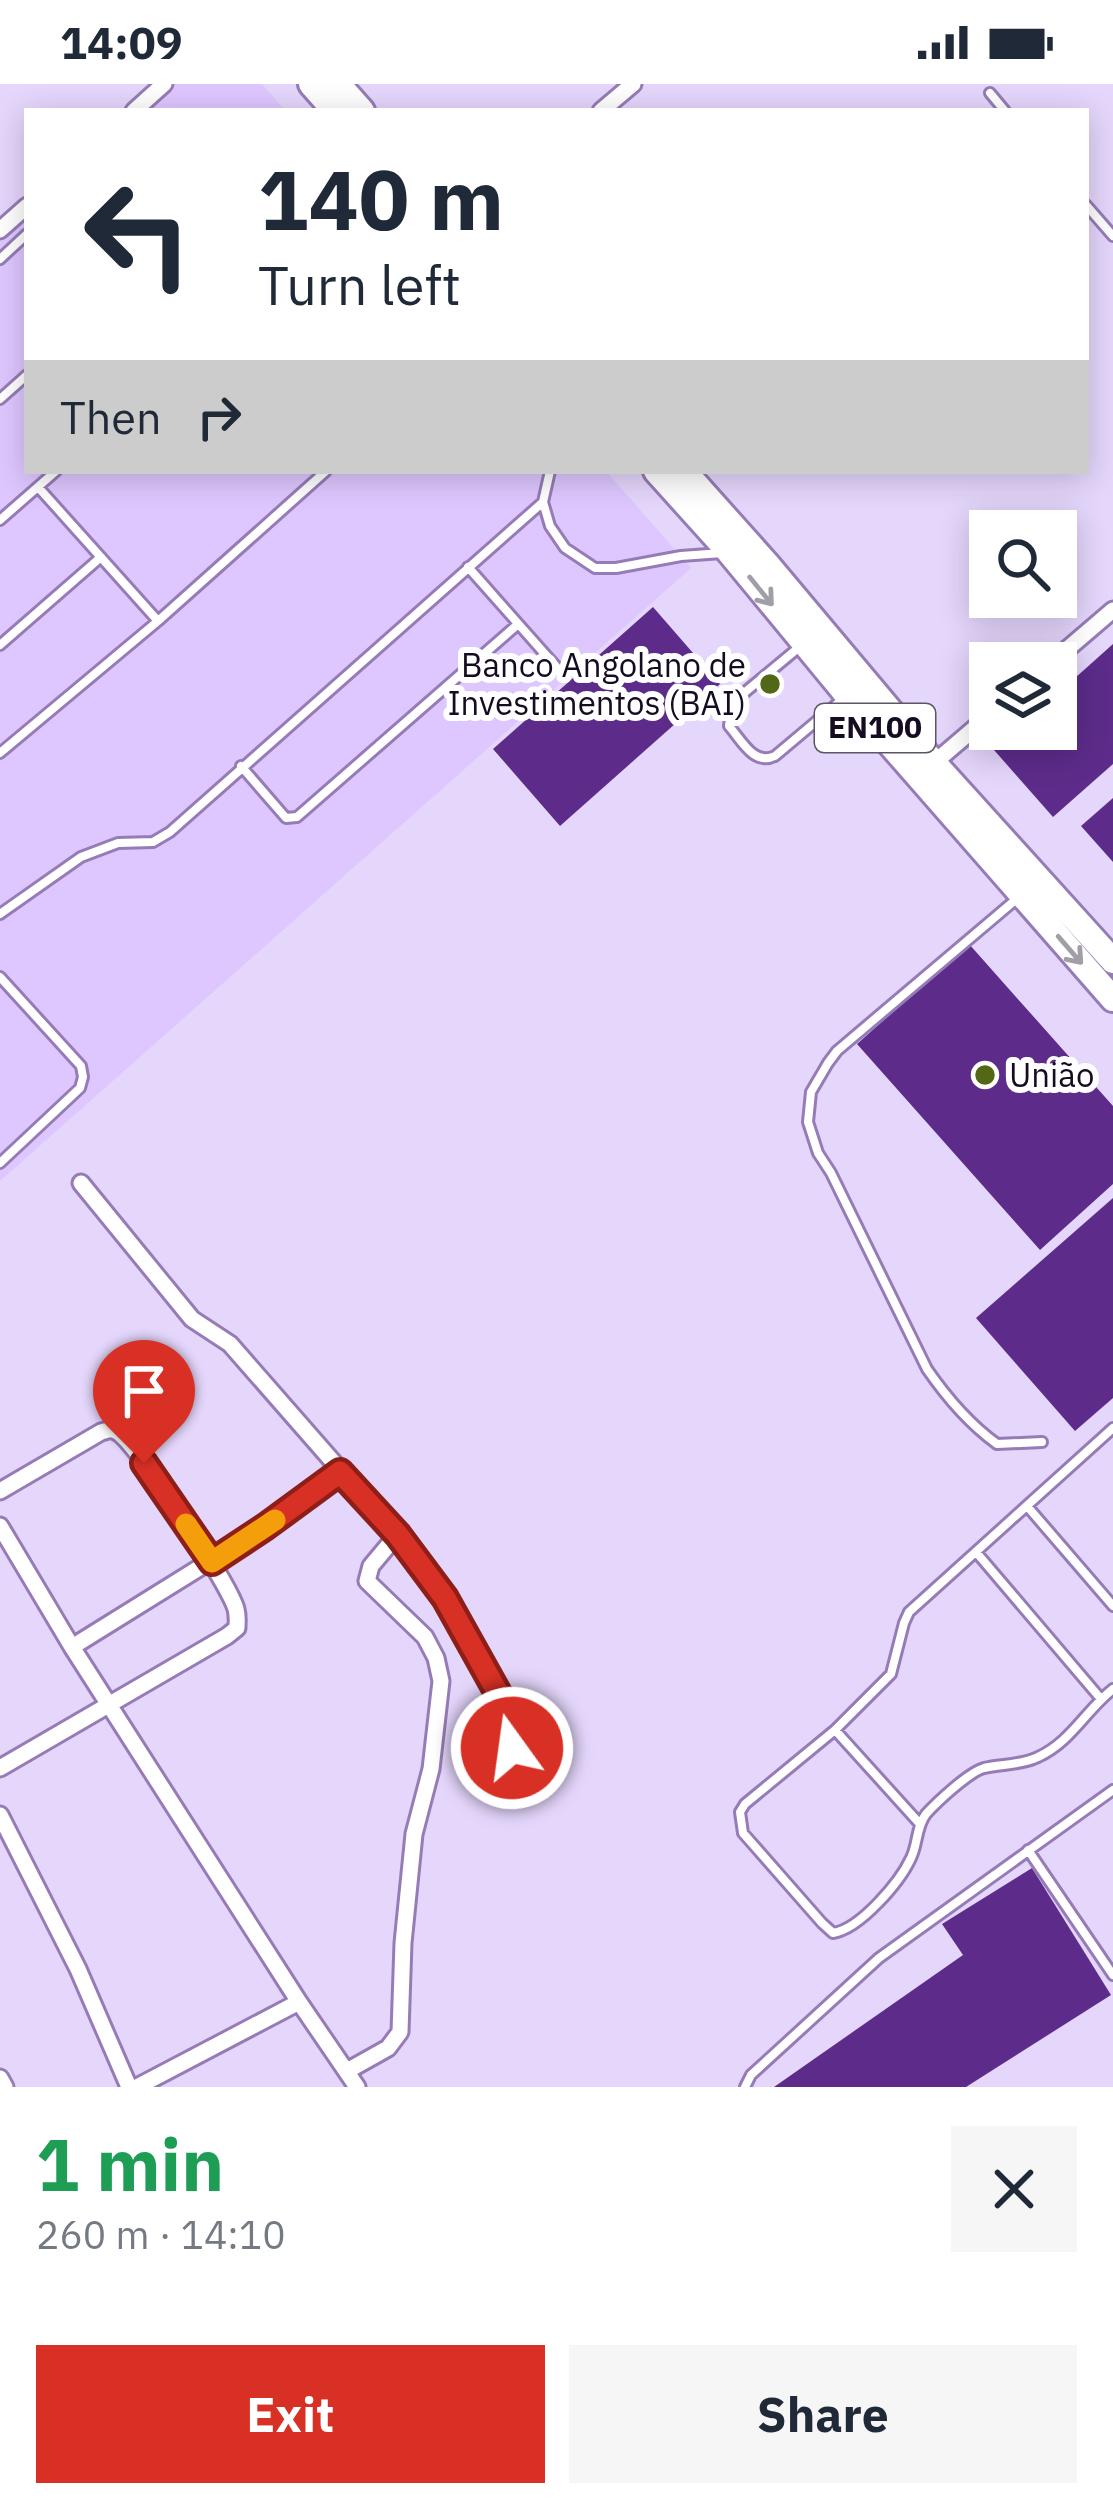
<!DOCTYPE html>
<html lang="en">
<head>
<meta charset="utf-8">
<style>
  :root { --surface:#fff; --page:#f6f6f7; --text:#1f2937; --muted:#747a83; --accent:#d93025 }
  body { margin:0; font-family:"IBM Plex Sans",sans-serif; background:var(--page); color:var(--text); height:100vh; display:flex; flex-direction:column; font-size:45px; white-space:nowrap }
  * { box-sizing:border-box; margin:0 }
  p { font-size:39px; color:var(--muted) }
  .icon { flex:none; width:66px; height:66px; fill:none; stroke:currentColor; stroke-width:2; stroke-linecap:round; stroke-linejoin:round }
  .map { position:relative; height:2003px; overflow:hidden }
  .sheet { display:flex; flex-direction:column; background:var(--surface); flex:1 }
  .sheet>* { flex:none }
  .guide { position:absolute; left:24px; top:24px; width:1065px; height:366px; border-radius:0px; box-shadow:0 6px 30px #0003; background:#fff; color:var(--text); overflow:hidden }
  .buttons { position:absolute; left:969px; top:426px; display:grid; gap:24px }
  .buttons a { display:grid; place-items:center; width:108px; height:108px; border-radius:0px; background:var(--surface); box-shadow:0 6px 30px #0003; font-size:60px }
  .pin { position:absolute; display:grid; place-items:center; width:102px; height:102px; color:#fff; margin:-123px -51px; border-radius:50% 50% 50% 0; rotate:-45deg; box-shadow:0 0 12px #0007 }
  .pin .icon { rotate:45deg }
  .me { position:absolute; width:132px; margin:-66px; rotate:346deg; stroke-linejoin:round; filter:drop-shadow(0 0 9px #0008) }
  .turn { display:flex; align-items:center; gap:42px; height:252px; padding:0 36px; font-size:54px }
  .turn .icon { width:156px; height:156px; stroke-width:2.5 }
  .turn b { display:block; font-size:84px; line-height:102px }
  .then { display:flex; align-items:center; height:114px; padding:0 36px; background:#0003; gap:24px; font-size:45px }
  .round { display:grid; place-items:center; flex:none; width:126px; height:126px; border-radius:0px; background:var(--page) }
  .summary { display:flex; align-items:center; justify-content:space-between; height:204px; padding:0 36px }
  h1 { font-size:72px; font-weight:700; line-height:90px; color:#1e9e55 }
  .cta { display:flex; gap:24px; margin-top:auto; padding:24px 36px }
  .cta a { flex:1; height:138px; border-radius:0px; background:var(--accent); color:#fff; font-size:48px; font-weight:700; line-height:138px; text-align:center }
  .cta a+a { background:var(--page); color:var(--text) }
  .status { display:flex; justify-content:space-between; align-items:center; height:84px; padding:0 60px; background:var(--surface); direction:ltr }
  .status svg { height:33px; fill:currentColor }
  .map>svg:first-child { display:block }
</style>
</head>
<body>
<div class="status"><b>14:09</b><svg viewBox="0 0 49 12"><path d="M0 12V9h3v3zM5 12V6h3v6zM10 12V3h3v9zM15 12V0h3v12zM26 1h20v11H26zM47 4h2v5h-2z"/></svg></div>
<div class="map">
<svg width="1113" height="2003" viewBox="0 0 1113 2003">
  <rect width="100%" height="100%" fill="#e5d6fc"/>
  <path fill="#dec7ff" d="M 175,0 L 262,0 L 286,27 L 145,27 Z
    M 27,132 L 27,387 L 606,387 L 691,484 L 0,1097 L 0,156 Z"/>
  <path fill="#5d2c8b" d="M 653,523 L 720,600 L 560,742 L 493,665 Z
    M 1113,560 L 1113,680 L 1053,733 L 994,666 L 1017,645 L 1056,645 L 1056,611 Z
    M 1113,714 L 1113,778 L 1081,742 Z
    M 969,860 L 1113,1022 L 1113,1100 L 1040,1166 L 857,960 Z
    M 1113,1114 L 1113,1314 L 1075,1347 L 976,1234 Z
    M 1032,1784 L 1111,1911 L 966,2003 L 774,2003 L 963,1871 L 942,1840 Z"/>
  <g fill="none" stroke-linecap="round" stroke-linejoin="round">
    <defs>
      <path id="lane" d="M 990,9 L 1005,27
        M 1086,121 L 1113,152
        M 0,175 L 27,150
        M 0,315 L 27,291
        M 550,387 L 543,418 L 550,442 L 565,464 L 595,484 L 616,484 L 681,472 L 722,469
        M 38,403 L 158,537
        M 0,436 L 56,387
        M 468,483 L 560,587
        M 803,560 L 732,619 L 729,642 C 742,657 754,682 775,672 L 844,614
        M 0,561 L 101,473
        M 0,669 L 158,537 L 326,387
        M 241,682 L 286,734 L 297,733 L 517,541
        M 1020,812 L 837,967 L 828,979 L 811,1008 L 808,1038 L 818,1069 L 831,1089 L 927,1285 C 947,1314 968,1339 997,1360 L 1042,1358
        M 0,830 L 81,773 L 118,759 L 153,758 L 170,748 L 543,418
        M 0,893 L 81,982 L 83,993 L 80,1004 L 0,1079
        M 1113,1344 L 909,1528 L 904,1539 L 891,1590 L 835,1646 L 745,1720 L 740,1728 L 743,1749 L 822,1839 L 833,1849 C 860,1845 900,1798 911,1774 C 918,1760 916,1743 926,1730 C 937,1718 969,1688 984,1684 C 1001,1680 1022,1681 1038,1673 C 1071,1658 1086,1626 1113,1605
        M 1027,1422 L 1113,1522
        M 976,1468 L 1101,1615
        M 835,1646 L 920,1740
        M 1028,1766 L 1113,1891
        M 745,2003 L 751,1991 L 879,1874 L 1113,1706"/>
      <path id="street" d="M 134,27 L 164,0
        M 601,27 L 633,0
        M 0,146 L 27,122
        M 1051,579 L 1113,526
        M 934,679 L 990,631
        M 81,1099 L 192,1235 L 230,1260 L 397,1451 L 445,1514 L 489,1592 L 508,1632 L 512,1664 L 503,1709
        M 0,1407 L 101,1348 C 109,1346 111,1344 119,1349 C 139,1363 229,1500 236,1525 C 238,1533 237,1536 237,1544 L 227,1552 L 0,1684
        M 0,1442 L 72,1563 L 299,1918 L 357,2003
        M 72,1563 L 265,1443 L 340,1388
        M 0,1731 L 78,1885 L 129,2003
        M 347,1987 L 388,1964 L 400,1948 L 403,1859 L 414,1750 L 431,1685 L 441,1597 L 436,1574 L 425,1553 L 367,1497 L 371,1482 L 397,1451
        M 0,1994 L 5,2003
        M 137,2003 L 299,1918"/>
      <path id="primary" d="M 311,0 L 335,27
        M 338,0 L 362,27
        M 656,387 L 729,468 L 847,611 L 1113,915
        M 684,387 L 767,480 L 934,679 L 1113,877"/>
    </defs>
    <use href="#lane" stroke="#967cb7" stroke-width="14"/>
    <use href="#street" stroke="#967cb7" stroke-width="21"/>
    <use href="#primary" stroke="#967cb7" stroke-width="30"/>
    <use href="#lane" stroke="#fff" stroke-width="8"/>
    <use href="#street" stroke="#fff" stroke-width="15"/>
    <use href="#primary" stroke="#fff" stroke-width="24"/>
  </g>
  <defs><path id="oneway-shaft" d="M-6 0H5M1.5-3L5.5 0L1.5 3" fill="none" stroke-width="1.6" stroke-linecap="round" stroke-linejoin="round" transform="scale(3)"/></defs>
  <g stroke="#a29ea7">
    <use href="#oneway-shaft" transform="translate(761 507) rotate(51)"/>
    <use href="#oneway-shaft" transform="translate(1070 866) rotate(49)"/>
  </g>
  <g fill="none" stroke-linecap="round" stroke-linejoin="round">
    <defs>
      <path id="route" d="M 144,1379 L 212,1478 L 265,1443 L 340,1388 L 398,1451 L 445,1514 L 503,1618 L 508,1632 L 512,1664"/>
    </defs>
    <use href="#route" stroke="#8d1f18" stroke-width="30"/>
    <use href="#route" stroke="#d93025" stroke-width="21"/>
    <path stroke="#f59e0b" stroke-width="21" d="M 186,1440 L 212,1478 L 275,1436"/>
  </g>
  <g fill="#526816" stroke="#fff" stroke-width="4.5">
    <circle cx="770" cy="600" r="12"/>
    <circle cx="985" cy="991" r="12"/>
  </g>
  <g text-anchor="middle" stroke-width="12" stroke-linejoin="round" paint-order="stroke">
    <rect fill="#fff" stroke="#5c5564" stroke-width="3" x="815" y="620" width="120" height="48" rx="9"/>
    <g font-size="30" font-weight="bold" fill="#160c22">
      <text x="875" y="654">EN100</text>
    </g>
    <g font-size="33" fill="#160c22" stroke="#fff" text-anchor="end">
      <text x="746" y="593">Banco Angolano de<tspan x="746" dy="38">Investimentos (BAI)</tspan></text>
      <text x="1009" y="1003" text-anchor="start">União</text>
    </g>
  </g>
</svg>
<div class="buttons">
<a><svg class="icon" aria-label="search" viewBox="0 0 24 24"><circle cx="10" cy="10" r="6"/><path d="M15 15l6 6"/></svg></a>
<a><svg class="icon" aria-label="layers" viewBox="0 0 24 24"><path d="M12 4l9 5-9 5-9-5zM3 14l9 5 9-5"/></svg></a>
</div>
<div class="pin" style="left:144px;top:1379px;background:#d93025"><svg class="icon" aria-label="arrive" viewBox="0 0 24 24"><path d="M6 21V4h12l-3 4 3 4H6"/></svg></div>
<svg class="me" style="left:512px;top:1664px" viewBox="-20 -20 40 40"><circle r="17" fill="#d93025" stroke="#fff" stroke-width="3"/><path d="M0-11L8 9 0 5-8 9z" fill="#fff"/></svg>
<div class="guide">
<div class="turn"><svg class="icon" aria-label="left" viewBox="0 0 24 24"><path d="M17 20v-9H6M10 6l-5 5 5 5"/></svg><div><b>140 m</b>Turn left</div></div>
<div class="then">Then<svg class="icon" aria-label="right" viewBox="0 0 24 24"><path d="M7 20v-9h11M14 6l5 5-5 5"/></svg></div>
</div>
</div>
<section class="sheet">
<div class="summary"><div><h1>1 min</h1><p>260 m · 14:10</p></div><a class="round"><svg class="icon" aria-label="close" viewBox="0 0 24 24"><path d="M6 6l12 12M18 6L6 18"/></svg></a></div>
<div class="cta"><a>Exit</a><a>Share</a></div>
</section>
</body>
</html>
